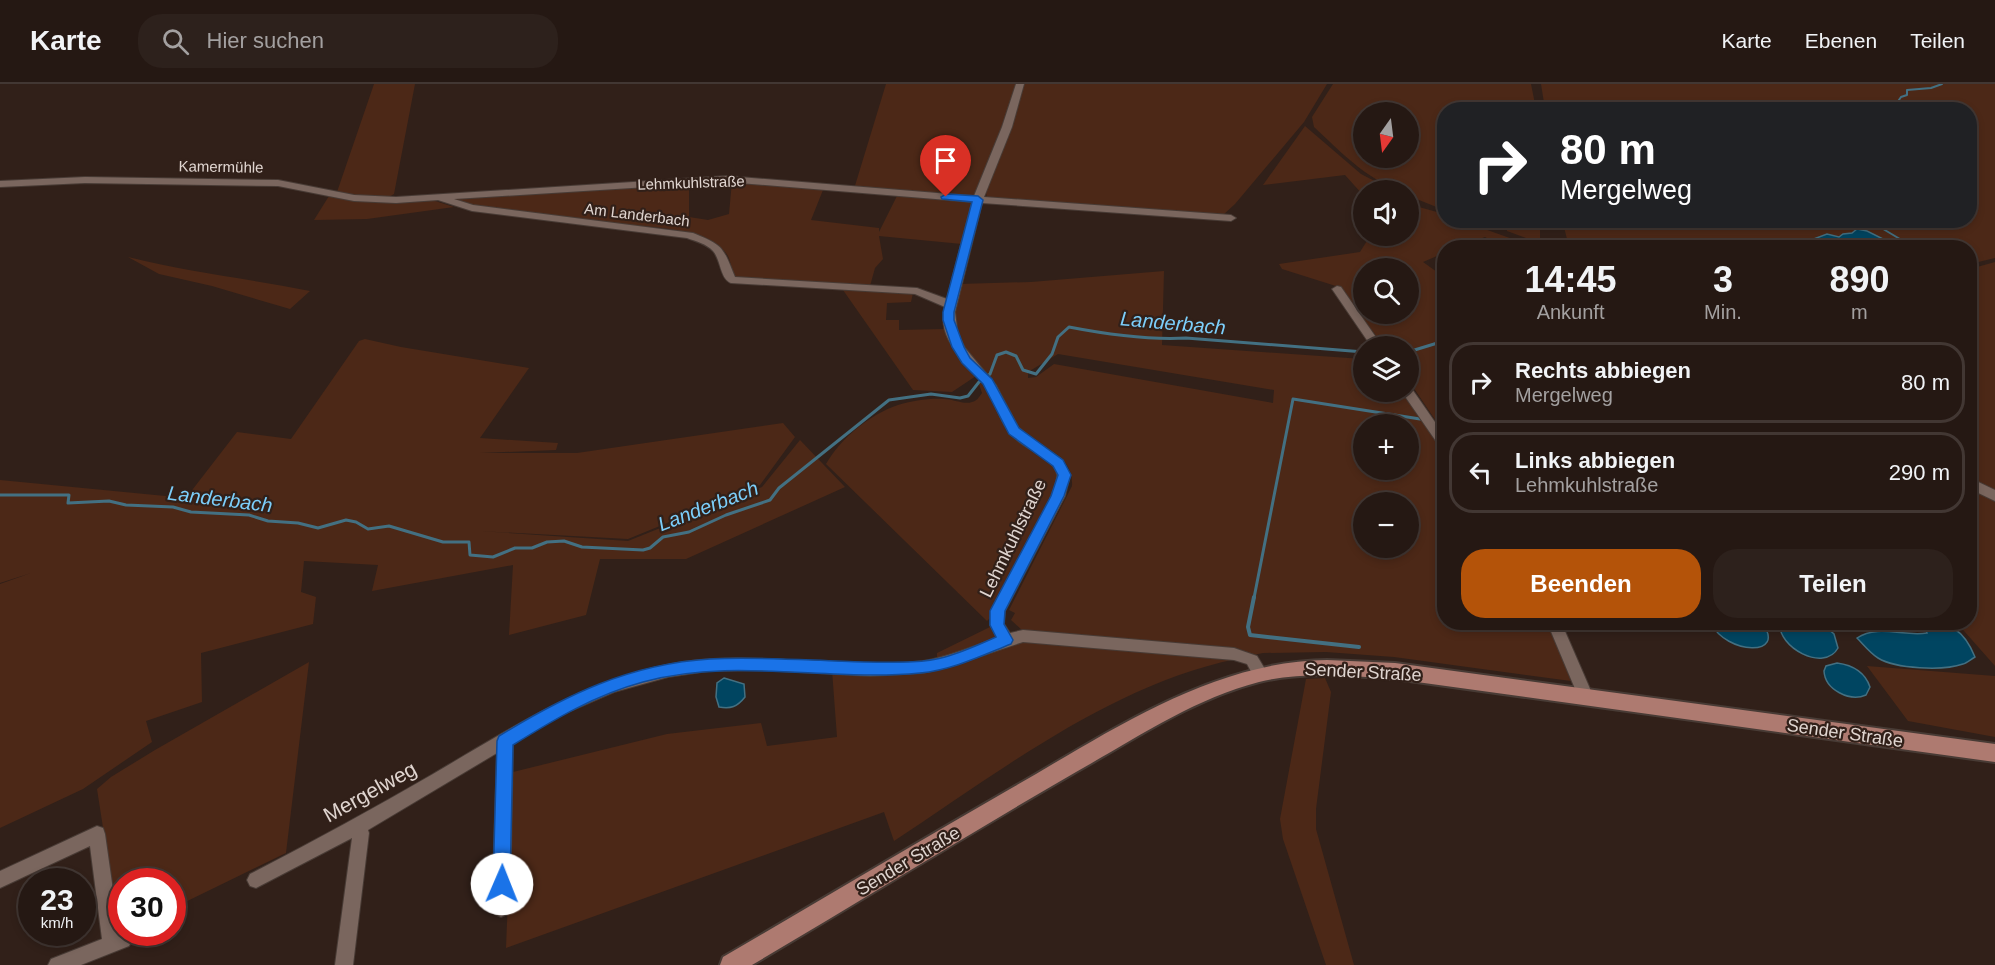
<!DOCTYPE html>
<html lang="de">
<head>
<meta charset="utf-8">
<style>
  :root { --surface:#251813; --page:#2d211c; --text:#f1f3f6; --muted:#a3a0a0; --line:#423733; --accent:#b45309 }
  body { margin:0; font-family:Arial,sans-serif; background:var(--page); color:var(--text); height:100vh; display:flex; flex-direction:column; font-size:22px; white-space:nowrap }
  * { box-sizing:border-box; margin:0 }
  p { font-size:20px; color:var(--muted) }
  .icon { flex:none; width:33px; height:33px; fill:none; stroke:currentColor; stroke-width:2; stroke-linecap:round; stroke-linejoin:round }
  .map { position:relative; flex:1; overflow:hidden }
  .side { position:absolute; left:1437px; top:156px; width:540px; height:390px; display:flex; flex-direction:column; background:var(--surface); border-radius:24px; box-shadow:0 3px 9px #0003,0 0 0 2px var(--line) }
  .side>* { flex:none }
  .banner { position:absolute; left:1437px; top:18px; width:540px; height:126px; border-radius:24px; box-shadow:0 3px 9px #0003,0 0 0 2px var(--line); background:#202124; color:#fff; overflow:hidden }
  .needle { width:39px; rotate:194deg }
  .fabs { position:absolute; left:1353px; top:18px; display:grid; gap:12px }
  .fabs a { display:grid; place-items:center; width:66px; height:66px; border-radius:50%; background:var(--surface); box-shadow:0 3px 9px #0003,0 0 0 2px var(--line); font-size:30px }
  .speed { position:absolute; left:18px; top:784px; display:flex; gap:12px; font-size:30px; font-weight:700; text-align:center }
  .speed>* { display:grid; place-content:center; width:78px; height:78px; border-radius:50%; background:var(--surface); box-shadow:0 3px 9px #0003,0 0 0 2px var(--line); line-height:1 }
  .speed small { font-size:15px; font-weight:400 }
  .speed .limit { border:9px solid #d22; background:#fff; color:#111 }
  .pin { position:absolute; display:grid; place-items:center; width:51px; height:51px; color:#fff; margin:-62px -26px; border-radius:50% 50% 50% 0; rotate:-45deg; box-shadow:0 0 6px #0007 }
  .pin .icon { rotate:45deg }
  .me { position:absolute; width:66px; margin:-33px; rotate:1deg; stroke-linejoin:round; filter:drop-shadow(0 0 4px #0008) }
  .turn { display:flex; align-items:center; gap:21px; height:126px; padding:0 24px; font-size:27px }
  .turn .icon { width:78px; height:78px; stroke-width:2.5 }
  .turn b { display:block; font-size:42px; line-height:51px }
  .eta { display:flex; justify-content:space-evenly; align-items:center; height:102px; text-align:center }
  .eta b { font-size:36px; font-weight:700; line-height:42px }
  .primary-button { display:flex; gap:12px; margin-top:auto; padding:12px 24px }
  .primary-button a { flex:1; height:69px; border-radius:24px; background:var(--accent); color:#fff; font-size:24px; font-weight:700; line-height:69px; text-align:center }
  .primary-button a+a { background:var(--page); color:var(--text) }
  ul { padding:0; list-style:none }
  li { display:flex; align-items:center; gap:18px; height:81px; margin:0 12px 9px; padding:0 12px; border:3px solid var(--line); border-radius:24px }
  li div { flex:1 }
  li b { display:block; font-size:22px }
  li em { font-style:normal }
  header { display:flex; align-items:center; gap:36px; box-sizing:border-box; height:84px; padding:0 30px; background:var(--surface); border-bottom:2px solid var(--line) }
  header strong { font-size:28px }
  nav { display:flex; gap:33px; margin-inline-start:auto; font-size:21px }
  .search { width:420px; height:54px; background:var(--page); display:flex; align-items:center; gap:15px; box-sizing:border-box; padding:0 21px; border-radius:24px; color:var(--muted); font-size:22px }
  .map>svg:first-child { display:block }
</style>
</head>
<body>
<header>
<strong>Karte</strong>
<div class="search"><svg class="icon" aria-label="search" viewBox="0 0 24 24"><circle cx="10" cy="10" r="6"/><path d="M15 15l6 6"/></svg>Hier suchen</div>
<nav><a>Karte</a><a>Ebenen</a><a>Teilen</a></nav>
</header>
<div class="map">
<svg width="1995" height="881" viewBox="0 0 1995 881">
  <rect width="100%" height="100%" fill="#312019"/>
  <path fill="#4c2817" fill-rule="evenodd" d="M 374,0 L 415,0 L 394,110 L 387,114 L 373,114 L 337,108 Z
    M 886,0 L 1016,0 L 1004,42 L 974,113 L 854,105 Z
    M 1023,0 L 1327,0 L 1304,38 L 1235,120 L 1223,131 L 987,114 L 990,109 L 987,114 L 986,109 Z
    M 1333,0 L 1531,0 L 1536,25 L 1444,26 L 1444,126 L 1409,112 L 1408,106 C 1376,106 1337,64 1314,43 L 1312,33 ZM 1364,28 L 1408,28 L 1408,74 L 1364,74 Z
    M 1541,0 L 1995,0 L 1995,174 L 1970,180 L 1970,164 L 1569,163 L 1563,139 L 1540,144 L 1540,156 L 1534,157 L 1507,147 L 1507,145 L 1537,136 L 1970,136 L 1970,26 L 1545,25 Z
    M 1305,42 L 1361,90 L 1392,106 L 1364,106 L 1363,111 L 1345,91 L 1263,101 Z
    M 732,97 L 823,106 L 811,136 L 879,144 L 879,148 L 897,112 L 967,117 L 974,121 L 962,160 L 879,152 L 883,175 L 875,184 L 870,202 L 734,193 C 729,180 733,172 718,162 C 681,139 633,143 592,138 C 544,133 497,127 450,116 L 453,114 L 689,98 L 689,133 L 708,136 L 729,130 Z
    M 329,112 L 386,119 L 432,116 L 454,123 L 367,135 L 314,136 Z
    M 1419,123 L 1444,130 L 1444,136 L 1462,137 L 1521,158 L 1502,163 L 1485,153 L 1459,163 L 1444,164 L 1444,169 L 1423,178 L 1444,193 L 1444,349 L 1409,297 L 1408,262 L 1384,262 L 1339,203 L 1282,185 L 1279,180 L 1360,168 L 1370,152 L 1408,152 L 1409,124 ZM 1364,184 L 1408,184 L 1408,230 L 1364,230 Z
    M 128,173 C 188,188 250,195 310,207 L 290,225 L 212,202 L 159,190 Z
    M 1995,178 L 1995,410 L 1970,397 L 1970,185 Z
    M 1164,187 L 1162,261 L 1363,275 L 1364,308 L 1403,308 L 1444,368 L 1444,538 L 1548,539 L 1571,597 L 1394,573 L 1326,568 L 1263,569 L 1253,571 L 1239,565 L 1024,548 L 1011,536 L 1015,529 L 1009,526 L 1072,402 C 1074,369 1039,364 1019,346 C 1010,339 1009,322 1003,313 C 990,291 965,275 957,250 C 954,238 957,213 959,200 L 1031,198 ZM 1058,270 L 1274,306 L 1273,319 L 1054,280 L 1036,293 L 1028,294 L 1028,288 ZM 1364,340 L 1408,340 L 1408,386 L 1364,386 ZM 1364,418 L 1408,418 L 1408,464 L 1364,464 Z
    M 843,206 L 913,209 L 911,218 L 887,219 L 886,236 L 899,236 L 899,246 L 945,245 L 963,277 L 976,292 L 952,308 L 913,306 Z
    M 365,255 L 401,263 L 529,284 L 480,354 L 558,359 L 556,366 L 480,369 L 577,369 L 783,339 L 795,353 L 760,401 L 628,455 L 479,447 L 628,457 L 762,403 L 800,356 L 845,403 L 686,475 L 600,475 L 586,531 L 509,551 L 513,481 L 372,507 L 378,481 L 304,477 L 301,508 L 316,513 L 313,540 L 201,569 L 202,618 L 146,637 L 152,658 L 83,705 L 0,744 L 0,500 L 31,489 L 0,499 L 0,396 L 186,414 L 237,348 L 291,355 L 359,257 Z
    M 982,297 L 1009,347 L 1057,385 L 1058,400 L 993,525 L 992,532 L 987,537 L 826,380 C 841,354 869,331 898,321 C 911,317 930,314 944,315 C 953,315 964,321 972,318 C 977,317 979,313 982,309 L 979,300 Z
    M 1970,404 L 1995,418 L 1995,582 L 1957,539 L 1970,538 Z
    M 990,543 L 998,555 L 937,578 L 937,569 Z
    M 1023,556 L 1236,575 C 1111,601 999,688 894,757 L 884,728 L 506,864 L 513,688 L 667,650 L 761,639 L 767,662 L 837,653 L 832,586 C 870,588 907,590 944,584 C 972,579 996,561 1023,556 Z
    M 309,578 L 286,769 L 173,824 L 172,798 L 122,798 L 121,845 L 119,846 L 97,705 L 111,693 L 155,666 Z
    M 1867,582 L 1995,592 L 1995,653 L 1908,637 Z
    M 1325,594 L 1331,608 L 1316,725 L 1316,745 L 1354,881 L 1326,881 L 1283,755 L 1280,735 L 1306,595 Z"/>
  <path fill="#004561" stroke="#437082" stroke-width="1.5" d="M 1857,145 L 1867,147 L 1883,155 L 1883,157 L 1868,163 L 1812,163 L 1811,156 L 1827,150 L 1839,153 L 1843,150 L 1852,149 Z
    M 1711,539 L 1762,539 C 1788,573 1726,571 1711,539 Z
    M 1780,539 L 1821,539 L 1834,550 L 1838,564 C 1824,589 1777,563 1780,539 Z
    M 1922,539 C 1951,538 1964,546 1975,573 C 1971,575 1967,579 1963,580 C 1943,587 1896,585 1878,574 C 1870,569 1864,561 1857,554 C 1878,540 1904,553 1927,549 Z
    M 1837,579 C 1852,581 1865,588 1870,603 L 1866,611 C 1850,618 1825,606 1824,587 L 1826,582 Z
    M 724,594 L 744,600 L 745,613 C 737,623 731,625 719,623 L 716,613 L 717,599 Z"/>
  <g fill="none" stroke-linecap="round" stroke-linejoin="round">
    <path stroke="#437082" stroke-width="2" d="M 1892,26 L 1901,13 L 1907,11 L 1907,6 L 1931,4 L 1942,0
      M 1868,136 L 1915,164"/>
    <path stroke="#437082" stroke-width="3" d="M 1408,268 L 1444,257
      M 0,411 L 69,411 L 68,419 L 109,417 L 126,421 L 173,423 L 191,428 L 249,431 L 268,437 L 298,439 L 318,444 L 346,436 L 356,438 L 368,445 L 389,442 L 443,458 L 469,458 L 470,471 L 493,473 L 515,464 L 532,464 L 547,458 L 564,457 L 582,463 L 643,466 L 650,464 L 663,453 L 689,448 L 726,431 L 770,416 L 779,404 L 889,316 L 931,310 L 960,314 L 968,312 L 979,298 L 990,290 L 997,271 L 1006,268 L 1016,272 L 1023,286 L 1036,290 L 1052,270 L 1058,253 L 1069,243 C 1105,250 1150,256 1186,254 L 1364,268
      M 1254,514 L 1293,315 L 1420,335"/>
    <path stroke="#437082" stroke-width="4" d="M 1254,513 L 1248,543 L 1250,551 L 1359,563"/>
    <defs>
      <path id="minor" d="M 1016,0 L 1024,0 L 1012,43 L 984,113 L 1231,131 L 1236,134 L 1231,137 L 982,119 L 955,228 L 958,251 L 965,264 L 996,301 L 1018,343 L 1031,354 L 1060,374 L 1070,391 L 1065,412 L 1005,527 L 1004,540 L 1010,549 L 1023,546 L 1234,564 L 1257,572 L 1268,590 L 1265,595 L 1260,596 L 1255,595 L 1247,580 L 1234,576 L 1023,558 L 948,583 L 923,589 L 870,592 L 761,586 L 708,587 L 668,593 L 614,608 L 561,631 L 513,660 L 510,824 L 507,830 L 501,833 L 495,830 L 492,824 L 497,669 L 368,746 L 369,749 L 353,881 L 335,881 L 352,754 L 256,804 L 250,802 L 247,796 L 250,790 C 312,758 373,725 433,690 C 508,646 579,599 666,581 C 751,563 838,588 923,577 C 949,573 973,562 997,554 L 990,541 L 991,527 C 1003,504 1058,411 1057,391 C 1057,377 1026,365 1017,356 C 1001,343 997,322 987,305 C 971,279 935,259 945,223 L 915,210 L 731,199 C 720,195 721,176 713,167 C 707,160 695,157 687,154 L 472,127 L 438,116 L 396,119 L 354,117 L 278,102 L 85,99 L 0,103 L 0,97 L 85,93 L 278,96 L 354,111 L 396,113 L 727,92 L 974,112 L 1002,43 ZM 727,98 L 972,118 L 947,215 L 917,204 L 735,193 C 723,163 723,161 693,149 L 473,121 L 454,115 Z
        M 1337,202 L 1341,203 L 1382,262 L 1371,262 L 1332,205 Z
        M 1408,304 L 1412,305 L 1444,351 L 1444,364 L 1440,363 L 1402,308 L 1408,308 Z
        M 1970,394 L 1995,406 L 1995,417 L 1970,405 Z
        M 1547,538 L 1561,538 L 1594,614 L 1591,619 L 1586,621 L 1581,619 Z
        M 97,742 L 103,744 L 105,750 L 119,848 L 129,850 L 132,856 L 129,862 L 81,881 L 48,881 L 51,875 L 102,855 L 90,762 L 0,804 L 0,787 Z"/>
      <path id="major" d="M 1327,576 L 1395,579 L 1995,660 L 1995,678 L 1395,595 C 1350,592 1304,587 1259,598 C 1193,615 1135,655 1076,688 C 967,751 860,817 752,881 L 720,881 L 723,873 C 819,817 914,760 1010,705 C 1108,649 1211,577 1327,576 Z"/>
    </defs>
    <use href="#minor" stroke="#483b35" stroke-width="2"/>
    <use href="#major" stroke="#483b35" stroke-width="4"/>
    <use href="#minor" fill="#7a665e" fill-rule="evenodd"/>
    <use href="#major" fill="#ae7a70" fill-rule="evenodd"/>
  </g>
  <path fill="#1a73e8" stroke="#114b97" stroke-width="1.5" d="M 946,110 L 978,112 L 983,116 L 954,228 L 954,236 L 964,263 L 970,274 L 992,295 L 1019,344 L 1063,376 L 1071,391 L 1064,412 L 1005,527 L 1004,540 L 1013,556 L 1011,560 C 981,572 952,586 920,589 C 829,598 733,573 643,598 C 595,611 555,635 513,661 L 510,800 L 508,806 L 502,809 L 495,806 L 493,800 L 497,657 L 499,652 C 566,611 629,580 710,575 C 760,572 813,577 864,578 C 890,578 920,580 945,573 C 963,568 980,560 996,553 L 990,541 L 990,527 L 1051,412 L 1058,391 L 1053,382 L 1009,350 L 983,300 L 962,279 L 952,263 L 943,236 L 943,228 L 972,118 L 942,115 L 941,113 Z"/>
  <g text-anchor="middle" stroke-width="4.5" stroke-linejoin="round" paint-order="stroke">
    <g font-size="15" fill="#e0d5d0" stroke="#312019">
      <text transform="translate(221 83) rotate(1)" y="5">Kamermühle</text>
      <text transform="translate(691 99) rotate(-2)" y="5">Lehmkuhlstraße</text>
      <text transform="translate(637 131) rotate(7)" y="5">Am Landerbach</text>
    </g>
    <g font-size="18" fill="#e0d5d0" stroke="#312019">
      <text transform="translate(1013 454) rotate(-64)" y="6">Lehmkuhlstraße</text>
      <text transform="translate(1363 588) rotate(3)" y="6">Sender Straße</text>
      <text transform="translate(1845 649) rotate(8)" y="6">Sender Straße</text>
      <text transform="translate(908 777) rotate(-31)" y="6">Sender Straße</text>
    </g>
    <g font-size="20" font-style="italic" fill="#7ccefa" stroke="#312019">
      <text transform="translate(1173 239) rotate(5)" y="7">Landerbach</text>
      <text transform="translate(220 415) rotate(7)" y="7">Landerbach</text>
      <text transform="translate(708 422) rotate(-21)" y="7">Landerbach</text>
    </g>
    <g font-size="21" fill="#e0d5d0" stroke="#312019">
      <text transform="translate(370 708) rotate(-29)" y="7">Mergelweg</text>
    </g>
  </g>
</svg>
<div class="fabs">
<a><svg class="needle" viewBox="-14 -14 28 28"><path d="M0-13l5 13h-10z" fill="#e53935"/><path d="M0 13l5-13h-10z" fill="#a3a0a0"/></svg></a>
<a><svg class="icon" aria-label="sound" viewBox="0 0 24 24"><path d="M4 9h4l5-4v14l-5-4H4zM17 9q2 3 0 6"/></svg></a>
<a><svg class="icon" aria-label="search" viewBox="0 0 24 24"><circle cx="10" cy="10" r="6"/><path d="M15 15l6 6"/></svg></a>
<a><svg class="icon" aria-label="layers" viewBox="0 0 24 24"><path d="M12 4l9 5-9 5-9-5zM3 14l9 5 9-5"/></svg></a>
<a>+</a>
<a>−</a>
</div>
<div class="speed"><div>23<small>km/h</small></div><div class="limit">30</div></div>
<div class="pin" style="left:946px;top:113px;background:#d93025"><svg class="icon" aria-label="arrive" viewBox="0 0 24 24"><path d="M6 21V4h12l-3 4 3 4H6"/></svg></div>
<svg class="me" style="left:502px;top:800px" viewBox="-20 -20 40 40"><circle r="19" fill="#fff"/><path d="M0-13L10 11 0 6-10 11z" fill="#1a73e8"/></svg>
<div class="banner">
<div class="turn"><svg class="icon" aria-label="right" viewBox="0 0 24 24"><path d="M7 20v-9h11M14 6l5 5-5 5"/></svg><div><b>80 m</b>Mergelweg</div></div>
</div>
<section class="side">
<div class="eta">
<div><b>14:45</b><p>Ankunft</p></div>
<div><b>3</b><p>Min.</p></div>
<div><b>890</b><p>m</p></div>
</div>
<ul>
<li><svg class="icon" aria-label="right" viewBox="0 0 24 24"><path d="M7 20v-9h11M14 6l5 5-5 5"/></svg><div><b>Rechts abbiegen</b><p>Mergelweg</p></div><em>80 m</em></li>
<li><svg class="icon" aria-label="left" viewBox="0 0 24 24"><path d="M17 20v-9H6M10 6l-5 5 5 5"/></svg><div><b>Links abbiegen</b><p>Lehmkuhlstraße</p></div><em>290 m</em></li>
</ul>
<div class="primary-button"><a>Beenden</a><a>Teilen</a></div>
</section>
</div>
</body>
</html>
